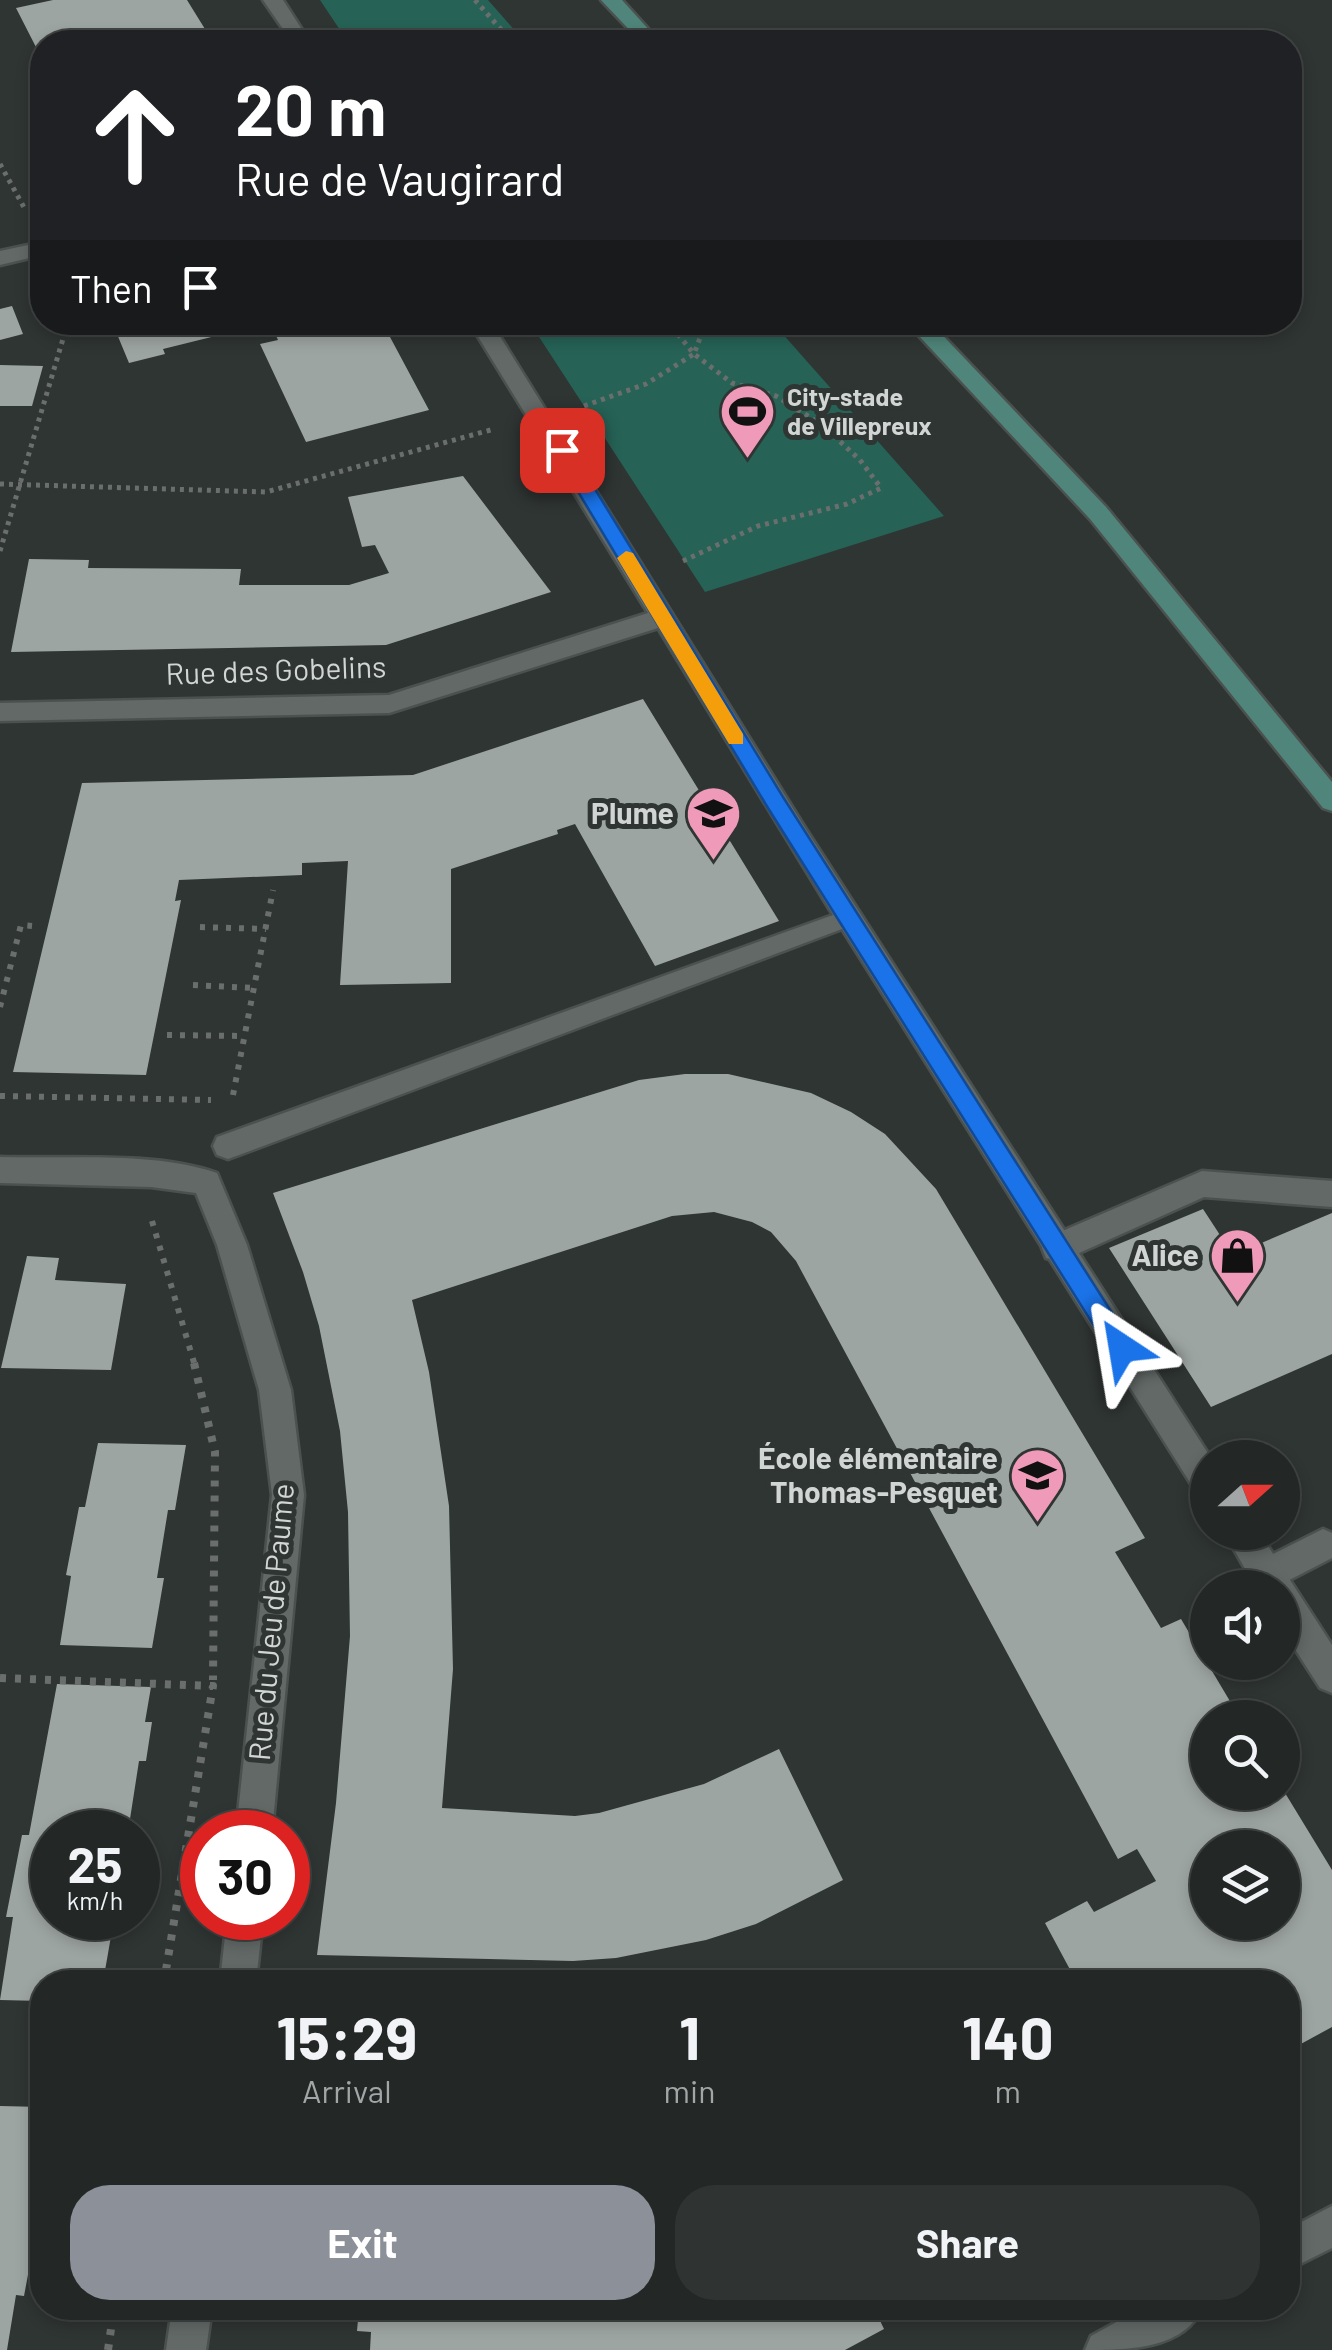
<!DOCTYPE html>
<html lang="en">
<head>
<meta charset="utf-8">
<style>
  :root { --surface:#232826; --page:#2f3432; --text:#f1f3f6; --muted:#a3a6a7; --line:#404443; --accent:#8c9099 }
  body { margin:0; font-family:Barlow,sans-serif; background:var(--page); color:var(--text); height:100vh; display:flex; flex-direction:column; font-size:38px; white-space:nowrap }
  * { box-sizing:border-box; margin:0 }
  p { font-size:32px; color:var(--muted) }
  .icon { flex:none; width:55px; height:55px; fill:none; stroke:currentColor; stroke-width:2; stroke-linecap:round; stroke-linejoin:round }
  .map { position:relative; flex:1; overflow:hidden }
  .drawer { position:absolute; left:30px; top:1970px; width:1270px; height:350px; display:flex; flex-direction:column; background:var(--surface); border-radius:40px; box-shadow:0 5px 15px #0003,0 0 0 2px var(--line) }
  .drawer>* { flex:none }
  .hud { position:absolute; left:30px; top:30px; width:1272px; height:305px; border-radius:40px; box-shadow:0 5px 15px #0003,0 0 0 2px var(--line); background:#202124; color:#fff; overflow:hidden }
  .needle { width:65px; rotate:69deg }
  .fabs { position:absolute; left:1190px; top:1440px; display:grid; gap:20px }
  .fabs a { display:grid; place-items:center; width:110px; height:110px; border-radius:50%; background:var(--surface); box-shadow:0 5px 15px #0003,0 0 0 2px var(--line); font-size:50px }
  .speed { position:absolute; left:30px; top:1810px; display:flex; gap:20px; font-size:50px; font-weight:700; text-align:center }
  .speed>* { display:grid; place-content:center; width:130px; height:130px; border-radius:50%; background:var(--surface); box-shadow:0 5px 15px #0003,0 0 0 2px var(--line); line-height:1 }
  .speed small { font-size:25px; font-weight:400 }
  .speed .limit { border:15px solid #d22; background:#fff; color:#111 }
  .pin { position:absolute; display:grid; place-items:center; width:85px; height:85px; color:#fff; margin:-42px; border-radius:20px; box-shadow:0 5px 15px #0006 }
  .me { position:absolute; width:110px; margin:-55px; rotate:327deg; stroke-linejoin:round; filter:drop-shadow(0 0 8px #0008) }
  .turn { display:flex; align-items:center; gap:35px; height:210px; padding:0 40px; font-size:45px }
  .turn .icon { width:130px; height:130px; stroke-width:2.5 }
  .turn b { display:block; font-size:70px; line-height:85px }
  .then { display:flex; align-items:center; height:95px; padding:0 40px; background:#0003; gap:20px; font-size:38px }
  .eta { display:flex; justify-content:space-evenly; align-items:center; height:170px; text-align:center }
  .eta b { font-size:60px; font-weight:700; line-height:70px }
  .primary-button { display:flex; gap:20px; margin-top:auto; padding:20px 40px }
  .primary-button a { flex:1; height:115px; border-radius:40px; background:var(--accent); color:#fff; font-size:40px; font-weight:700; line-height:115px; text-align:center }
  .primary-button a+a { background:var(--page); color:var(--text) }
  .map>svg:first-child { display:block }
</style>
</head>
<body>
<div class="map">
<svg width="1332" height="2350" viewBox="0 0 1332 2350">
  <rect width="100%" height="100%" fill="#2f3533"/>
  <path fill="#266256" d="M 320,0 L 488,0 L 525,42 L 348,42 Z
    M 530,323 L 773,323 L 944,516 L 705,592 Z"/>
  <path fill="#9da5a3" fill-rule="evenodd" d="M 53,0 L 187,0 L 213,42 L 133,42 L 129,37 L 104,42 L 42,42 L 42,52 L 39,53 L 16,8 Z
    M 12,306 L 23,334 L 0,340 L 0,309 Z
    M 112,322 L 263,322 L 264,324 L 163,349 L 165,354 L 129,363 Z
    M 270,322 L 382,322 L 429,410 L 306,442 L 260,344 L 278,340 Z
    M 0,365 L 43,366 L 32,406 L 0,406 Z
    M 463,476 L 551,592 L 386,645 L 11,652 L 29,559 L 89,560 L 88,568 L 241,569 L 239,585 L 349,585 L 389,573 L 375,545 L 362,547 L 348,497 Z
    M 643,699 L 779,921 L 655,966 L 575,824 L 557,830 L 558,834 L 451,869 L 451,983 L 340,985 L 348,861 L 302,863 L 302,875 L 179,880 L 175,901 L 181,900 L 146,1075 L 13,1072 L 82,783 L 413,775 Z
    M 728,1074 L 811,1093 L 851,1112 L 885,1134 L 936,1189 L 1145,1538 L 1115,1552 L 1161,1628 L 1181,1619 L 1240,1718 L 1208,1718 L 1208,1792 L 1282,1792 L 1282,1788 L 1332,1870 L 1332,2027 L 1288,2051 L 1288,1982 L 1064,1982 L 1074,1977 L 1045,1923 L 1087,1901 L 1094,1912 L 1156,1881 L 1137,1849 L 1118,1859 L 796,1261 L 771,1232 L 752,1222 L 714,1212 L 672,1216 L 412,1300 L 429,1372 L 449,1506 L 453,1669 L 442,1808 L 575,1816 L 599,1813 L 704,1784 L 779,1749 L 843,1880 L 756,1924 L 706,1940 L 616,1958 L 573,1961 L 317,1955 L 336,1803 L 350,1636 L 348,1512 L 340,1431 L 319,1326 L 303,1272 L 273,1193 L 639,1080 L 685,1074 ZM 1208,1848 L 1282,1848 L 1282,1922 L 1208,1922 Z
    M 1203,1209 L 1233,1255 L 1332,1213 L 1332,1354 L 1211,1407 L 1109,1248 Z
    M 27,1256 L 59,1258 L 55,1280 L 126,1284 L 111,1370 L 1,1368 Z
    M 98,1443 L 186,1445 L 175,1510 L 168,1510 L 157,1578 L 164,1578 L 152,1648 L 60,1645 L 71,1576 L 66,1575 L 79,1507 L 85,1507 Z
    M 57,1684 L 151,1687 L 145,1722 L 152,1722 L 146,1761 L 139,1761 L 128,1832 L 52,1832 L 52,1918 L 114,1919 L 103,1982 L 42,1982 L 42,2001 L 0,2000 L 13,1917 L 6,1917 L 22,1835 L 29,1835 Z
    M 0,2106 L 42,2107 L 42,2200 L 24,2296 L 16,2295 L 7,2350 L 0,2350 Z
    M 359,2308 L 874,2308 L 884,2329 L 845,2350 L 370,2350 L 371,2332 L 357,2331 Z"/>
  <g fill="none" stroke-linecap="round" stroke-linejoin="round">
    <defs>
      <path id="lane" d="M 1202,1171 L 1332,1181 L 1332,1207 L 1204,1197 L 1068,1258 L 1057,1261 L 1046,1258 L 1042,1248 L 1046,1238 Z
        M 1323,1529 L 1332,1533 L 1332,1558 L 1274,1588 L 1255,1585 L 1250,1574 L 1255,1563 Z"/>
      <path id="street" d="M 263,0 L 283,0 L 310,42 L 292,42 Z
        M 42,242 L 42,255 L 0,265 L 0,251 Z
        M 469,322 L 491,322 L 804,826 L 1211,1458 L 1208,1458 L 1208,1496 L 1196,1492 L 842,929 L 239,1155 L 228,1159 L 217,1155 L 213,1146 L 217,1137 L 833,915 L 658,628 L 389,713 L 0,721 L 0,703 L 389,695 L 648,613 Z
        M 0,1157 C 66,1159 155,1151 217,1173 L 247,1245 L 291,1390 L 304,1495 L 272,1832 L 236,1832 L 272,1495 L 259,1390 L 217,1245 L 196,1193 L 151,1187 L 0,1183 Z
        M 1224,1532 L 1259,1532 L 1332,1645 L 1332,1693 L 1320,1688 L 1282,1629 L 1282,1588 L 1256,1588 Z
        M 227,1918 L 263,1918 L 256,1982 L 220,1982 Z
        M 1332,2206 L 1332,2248 L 1288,2270 L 1288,2229 Z
        M 172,2308 L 212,2308 L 206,2350 L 166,2350 Z
        M 1142,2308 L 1202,2308 C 1184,2350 1125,2350 1085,2350 L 1091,2336 Z"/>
      <path id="primary" d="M 601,0 L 622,0 L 660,42 L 641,42 Z
        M 906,322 L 930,322 L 1106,507 L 1332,782 L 1332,811 L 1323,808 L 1090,519 Z"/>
    </defs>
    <use href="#lane" stroke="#4b514f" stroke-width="5"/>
    <use href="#street" stroke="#4b514f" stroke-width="5"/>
    <use href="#primary" stroke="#4b514f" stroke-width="5"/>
    <path stroke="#6a6f6d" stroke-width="5" stroke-dasharray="4 5" stroke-linecap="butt" d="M 475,0 L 512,42
      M 0,164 L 26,211
      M 584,406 L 646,384 L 694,354 L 668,322
      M 0,484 L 266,492 L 494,429
      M 0,551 L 68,322
      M 683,561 L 758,526 L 847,504 L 881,488 L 860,460 L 821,424 L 776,396 L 732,383 L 694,354 L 706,322"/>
    <path stroke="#6a6f6d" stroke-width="6" stroke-dasharray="5 8" stroke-linecap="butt" d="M 200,927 L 266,929
      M 193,985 L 254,988
      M 0,1007 L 21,925 L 32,926
      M 167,1035 L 244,1036
      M 233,1095 L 273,890
      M 0,1096 L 211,1100
      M 152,1221 L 195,1366"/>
    <path stroke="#6a6f6d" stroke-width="8" stroke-dasharray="6 9" stroke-linecap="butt" d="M 194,1363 L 215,1452 L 213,1680
      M 0,1678 L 213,1686 L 164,1982
      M 108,2350 L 114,2308"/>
    <use href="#lane" fill="#626967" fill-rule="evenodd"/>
    <use href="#street" fill="#626967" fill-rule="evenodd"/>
    <use href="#primary" fill="#4f857a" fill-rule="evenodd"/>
  </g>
  <path fill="#1a73e8" stroke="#114b97" stroke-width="2.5" d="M 562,444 L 568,445 L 783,797 L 1130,1341 L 1134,1348 L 1130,1356 L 1122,1359 L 1113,1356 L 768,808 L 553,450 Z"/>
  <path fill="#f59e0b" d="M 626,551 L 633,553 L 743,734 L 743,744 L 729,744 L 617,558 Z"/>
  <defs>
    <symbol id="stadium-pin" viewBox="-11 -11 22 30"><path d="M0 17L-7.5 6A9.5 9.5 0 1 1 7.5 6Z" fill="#ef9ab8" stroke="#2f3533"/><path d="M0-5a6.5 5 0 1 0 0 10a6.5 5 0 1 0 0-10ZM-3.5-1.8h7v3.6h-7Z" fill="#111"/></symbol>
    <symbol id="school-pin" viewBox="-11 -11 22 30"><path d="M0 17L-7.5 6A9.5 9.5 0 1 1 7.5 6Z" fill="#ef9ab8" stroke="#2f3533"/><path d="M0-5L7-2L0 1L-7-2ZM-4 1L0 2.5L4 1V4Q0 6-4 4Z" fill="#111"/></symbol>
    <symbol id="shop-pin" viewBox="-11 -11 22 30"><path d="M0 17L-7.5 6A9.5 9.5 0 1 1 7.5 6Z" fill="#ef9ab8" stroke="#2f3533"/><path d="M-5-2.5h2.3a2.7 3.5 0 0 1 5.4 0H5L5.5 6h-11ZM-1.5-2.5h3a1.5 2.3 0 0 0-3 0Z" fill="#111"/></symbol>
  </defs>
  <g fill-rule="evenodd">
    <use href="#stadium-pin" x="716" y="380" width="63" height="86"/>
    <use href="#school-pin" x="682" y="782" width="63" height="86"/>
    <use href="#shop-pin" x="1206" y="1224" width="63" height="86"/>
    <use href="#school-pin" x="1006" y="1444" width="63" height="86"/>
  </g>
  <g text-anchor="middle" stroke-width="10" stroke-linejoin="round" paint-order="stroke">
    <g font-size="25" font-weight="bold" fill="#d1d5d4" stroke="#2f3533" text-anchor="start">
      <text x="787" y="406">City-stade<tspan x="787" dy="29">de Villepreux</tspan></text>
    </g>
    <g font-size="30" fill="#d1d5d4" stroke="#2f3533">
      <text transform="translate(276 671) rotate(-2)" y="10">Rue des Gobelins</text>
      <text transform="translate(272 1622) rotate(-85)" y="10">Rue du Jeu de Paume</text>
    </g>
    <g font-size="30" font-weight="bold" fill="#d1d5d4" stroke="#2f3533" text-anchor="end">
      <text x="674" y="824">Plume</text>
      <text x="1199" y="1266">Alice</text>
      <text x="998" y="1469">École élémentaire<tspan x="998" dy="34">Thomas-Pesquet</tspan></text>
    </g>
  </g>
</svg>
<div class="fabs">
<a><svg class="needle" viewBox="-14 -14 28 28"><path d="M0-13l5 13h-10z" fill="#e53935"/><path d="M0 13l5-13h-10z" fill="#a3a6a7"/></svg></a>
<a><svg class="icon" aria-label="sound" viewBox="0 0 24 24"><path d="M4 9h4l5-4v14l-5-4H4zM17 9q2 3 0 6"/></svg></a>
<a><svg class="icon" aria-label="search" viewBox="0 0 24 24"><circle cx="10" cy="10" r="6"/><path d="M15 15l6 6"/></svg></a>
<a><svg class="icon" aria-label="layers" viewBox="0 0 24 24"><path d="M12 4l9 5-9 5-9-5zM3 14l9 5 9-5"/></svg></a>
</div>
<div class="speed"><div>25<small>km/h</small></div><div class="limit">30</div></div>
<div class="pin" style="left:562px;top:450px;background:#d93025"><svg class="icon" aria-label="arrive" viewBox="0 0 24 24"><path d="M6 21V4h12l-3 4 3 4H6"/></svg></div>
<svg class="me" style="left:1122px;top:1348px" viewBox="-20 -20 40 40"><path d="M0-17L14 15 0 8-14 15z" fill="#1a73e8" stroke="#fff" stroke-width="4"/></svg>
<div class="hud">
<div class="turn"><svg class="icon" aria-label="ahead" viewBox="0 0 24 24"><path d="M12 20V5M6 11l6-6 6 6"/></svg><div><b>20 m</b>Rue de Vaugirard</div></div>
<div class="then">Then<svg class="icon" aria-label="arrive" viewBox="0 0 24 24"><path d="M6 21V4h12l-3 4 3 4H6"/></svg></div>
</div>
<section class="drawer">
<div class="eta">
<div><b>15:29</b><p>Arrival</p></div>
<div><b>1</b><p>min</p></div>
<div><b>140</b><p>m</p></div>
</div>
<div class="primary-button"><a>Exit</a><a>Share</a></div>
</section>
</div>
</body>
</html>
